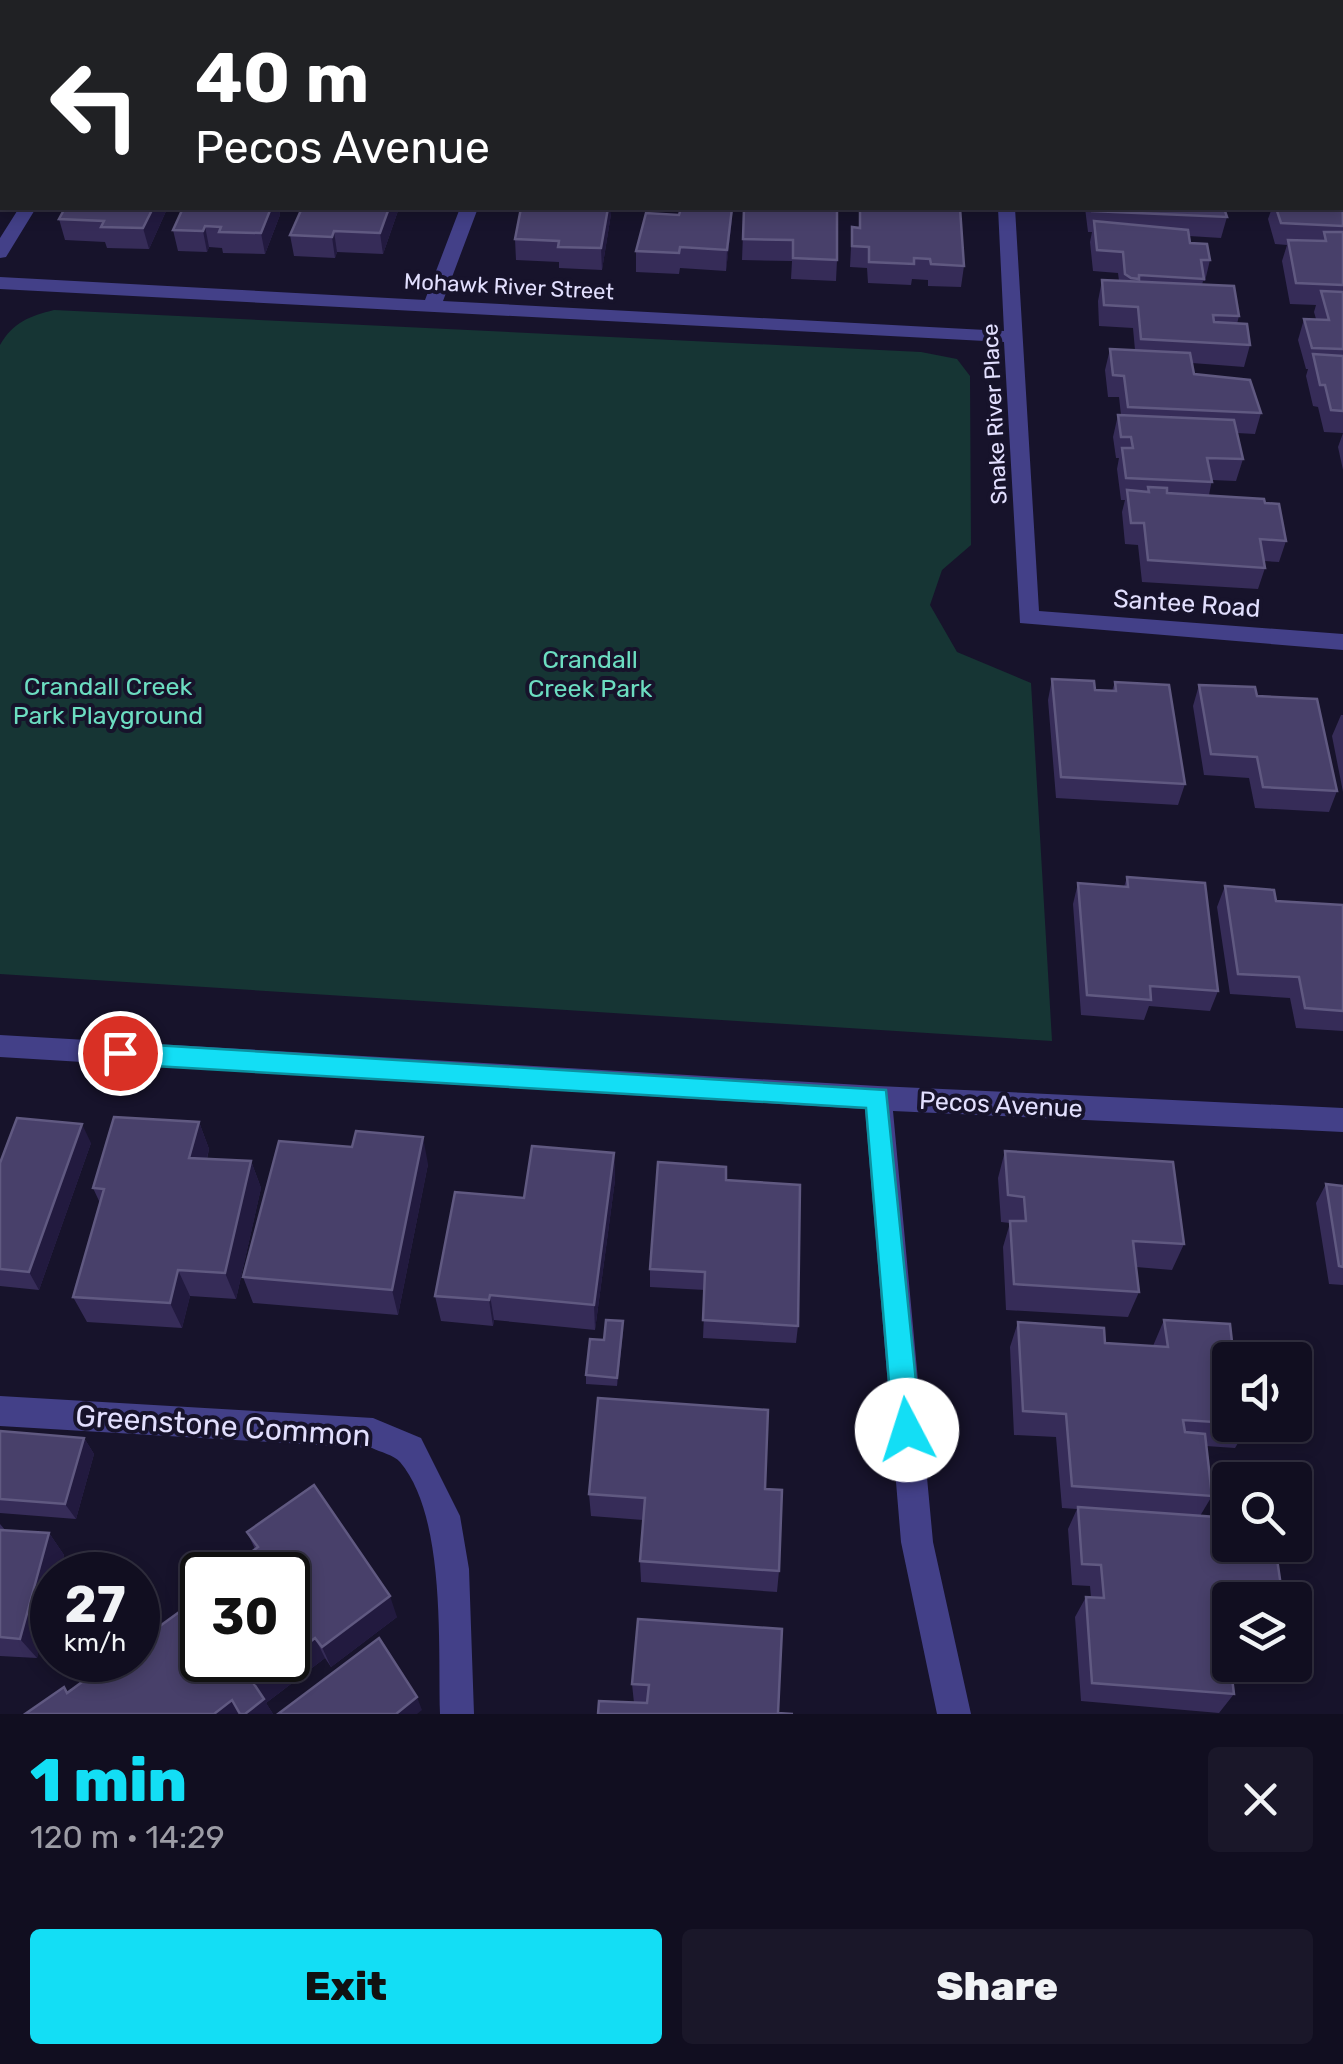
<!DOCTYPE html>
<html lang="en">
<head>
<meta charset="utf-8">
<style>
  :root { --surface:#110e20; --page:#1a1729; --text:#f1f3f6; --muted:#9c9ca5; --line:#302e3e; --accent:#13def5 }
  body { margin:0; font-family:Rubik,sans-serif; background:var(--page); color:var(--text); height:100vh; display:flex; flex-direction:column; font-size:38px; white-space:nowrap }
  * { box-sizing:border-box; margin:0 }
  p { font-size:32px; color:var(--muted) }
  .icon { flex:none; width:55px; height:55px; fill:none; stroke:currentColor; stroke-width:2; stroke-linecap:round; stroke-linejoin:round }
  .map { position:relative; height:1714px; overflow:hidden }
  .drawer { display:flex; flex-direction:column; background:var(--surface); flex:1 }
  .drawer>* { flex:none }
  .hud { position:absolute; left:0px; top:0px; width:1345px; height:210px; box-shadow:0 5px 15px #0003,0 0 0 2px var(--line); background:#202124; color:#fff; overflow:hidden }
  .controls { position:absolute; left:1212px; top:1342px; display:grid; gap:20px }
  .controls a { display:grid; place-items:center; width:100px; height:100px; border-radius:10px; background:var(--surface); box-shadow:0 5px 15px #0003,0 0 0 2px var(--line); font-size:50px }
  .speed { position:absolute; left:30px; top:1552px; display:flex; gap:20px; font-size:50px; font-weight:700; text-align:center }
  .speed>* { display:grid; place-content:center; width:130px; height:130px; border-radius:50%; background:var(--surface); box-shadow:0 5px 15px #0003,0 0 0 2px var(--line); line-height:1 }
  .speed small { font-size:25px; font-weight:400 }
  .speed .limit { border:5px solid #111; border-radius:15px; background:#fff; color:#111 }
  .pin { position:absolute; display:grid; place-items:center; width:85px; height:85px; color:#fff; margin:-42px; border:5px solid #fff; border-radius:50%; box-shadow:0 2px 10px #0007 }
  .me { position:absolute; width:110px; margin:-55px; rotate:355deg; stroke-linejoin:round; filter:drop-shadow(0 0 8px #0008) }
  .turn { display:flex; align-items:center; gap:35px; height:210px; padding:0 30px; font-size:45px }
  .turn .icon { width:130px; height:130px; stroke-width:2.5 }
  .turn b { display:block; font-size:70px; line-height:85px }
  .round { display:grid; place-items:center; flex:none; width:105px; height:105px; border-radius:10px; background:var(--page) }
  .head { display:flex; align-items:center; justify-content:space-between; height:170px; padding:0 30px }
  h1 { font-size:60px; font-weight:800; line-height:75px; color:var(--accent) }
  .cta { display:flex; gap:20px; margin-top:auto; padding:20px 30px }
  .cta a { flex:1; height:115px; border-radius:10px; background:var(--accent); color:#111; font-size:40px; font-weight:800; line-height:115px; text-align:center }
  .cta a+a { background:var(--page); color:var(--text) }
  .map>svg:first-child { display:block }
</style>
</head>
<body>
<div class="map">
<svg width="1343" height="1714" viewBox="0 0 1343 1714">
  <rect width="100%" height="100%" fill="#17132b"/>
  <path fill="#163534" d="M 54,310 L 921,352 L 957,359 L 970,376 L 971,545 L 942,570 L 930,605 L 957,652 L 1031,683 L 1052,1041 L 0,974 L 0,345 C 13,322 30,316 54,310 Z"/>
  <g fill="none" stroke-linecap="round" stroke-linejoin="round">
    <path fill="#434088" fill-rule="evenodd" d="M 90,0 L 154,0 L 156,2 L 92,2 Z
      M 539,0 L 555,0 L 555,2 L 540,2 Z
      M 969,0 L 986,0 L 988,2 L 971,2 Z
      M 19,208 L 36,208 L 6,257 L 0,258 L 0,238 Z
      M 460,208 L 478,208 L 443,301 L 1004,331 L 998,208 L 1015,208 L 1039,611 L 1343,634 L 1343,650 L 1020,623 L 1004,342 L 0,289 L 0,277 L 425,300 Z
      M 0,1035 L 878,1086 L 1343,1108 L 1343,1132 L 893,1111 L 933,1542 L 971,1714 L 937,1714 L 901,1542 L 865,1109 L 0,1057 Z
      M 0,1396 L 373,1418 L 421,1438 L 460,1516 L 469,1569 L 474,1714 L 440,1714 C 438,1645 446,1516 400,1462 C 394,1455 380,1452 372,1448 L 0,1426 Z"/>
  </g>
  <path fill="#362c58" d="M 202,0 L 286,0 L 285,2 L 202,2 Z
    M 384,0 L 476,0 L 476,2 L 384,2 Z
    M 808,0 L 904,0 L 904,2 L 808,2 Z
    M 1243,0 L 1343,0 L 1342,40 L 1342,2 L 1243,2 Z
    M 0,6 L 2,6 L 2,95 L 0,95 Z
    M 1343,126 L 1343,470 L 1338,447 L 1343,433 L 1324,432 L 1318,407 L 1313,406 L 1306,376 L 1308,369 L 1306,369 L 1298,340 L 1304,319 L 1316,319 L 1314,312 L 1316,305 L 1290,304 L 1282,261 L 1287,245 L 1275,244 L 1268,219 L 1272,208 L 1342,208 Z
    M 65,208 L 167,208 L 167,209 L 149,249 L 107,248 L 105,242 L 65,240 L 59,219 Z
    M 183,208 L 279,208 L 280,215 L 265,254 L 223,253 L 222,248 L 209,247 L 207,252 L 178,251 L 173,230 Z
    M 399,208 L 383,254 L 337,252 L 335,258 L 294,256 L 290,235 Z
    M 681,208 L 733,208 L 726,271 L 680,268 L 679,274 L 636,272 L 636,251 L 679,215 Z
    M 744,208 L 837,260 L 836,281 L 791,279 L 792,261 L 742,260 Z
    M 859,208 L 960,208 L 964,266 L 961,287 L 928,286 L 928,280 L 912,279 L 911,285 L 868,283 L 867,268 L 850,267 L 852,227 L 859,228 Z
    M 1085,208 L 1224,208 L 1227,217 L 1221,238 L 1189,236 L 1190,243 L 1210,260 L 1205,281 L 1203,281 L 1202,285 L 1239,316 L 1237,324 L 1250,345 L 1244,367 L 1192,363 L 1194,374 L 1261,413 L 1255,434 L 1237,433 L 1243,459 L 1236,481 L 1212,480 L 1209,495 L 1265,503 L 1286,541 L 1279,562 L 1264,561 L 1265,568 L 1258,589 L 1142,582 L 1138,545 L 1125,544 L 1122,512 L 1125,500 L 1121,500 L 1117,469 L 1119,458 L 1116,458 L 1113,437 L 1118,415 L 1121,415 L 1119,397 L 1108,397 L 1105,370 L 1110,349 L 1135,350 L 1133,328 L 1099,326 L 1098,301 L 1102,280 L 1119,281 L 1118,273 L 1093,271 L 1090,242 L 1092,232 L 1088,232 Z
    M 611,214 L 602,270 L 559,268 L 559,262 L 516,260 L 515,239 Z
    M 1052,679 L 1095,690 L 1112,691 L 1115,682 L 1185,784 L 1178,805 L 1056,798 L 1048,700 Z
    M 1199,685 L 1257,696 L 1337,791 L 1329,812 L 1255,808 L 1249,778 L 1204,775 L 1193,706 Z
    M 1341,715 L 1343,715 L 1343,792 L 1332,736 Z
    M 1127,877 L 1218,991 L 1210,1011 L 1149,1006 L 1144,1020 L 1081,1015 L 1073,904 L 1078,883 L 1124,887 Z
    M 1225,886 L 1276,901 L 1343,905 L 1343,1031 L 1296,1028 L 1290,998 L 1230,994 L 1217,907 Z
    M 199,1122 L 209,1149 L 207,1159 L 251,1161 L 261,1188 L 236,1299 L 190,1296 L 182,1328 L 87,1322 L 73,1297 L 100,1203 L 93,1188 Z
    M 91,1143 L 39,1290 L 0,1286 L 0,1163 Z
    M 1005,1151 L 1184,1244 L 1172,1270 L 1136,1267 L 1139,1292 L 1128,1317 L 1006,1310 L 1003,1247 L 1010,1223 L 1001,1222 L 998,1178 Z
    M 614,1153 L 615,1180 L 595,1330 L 494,1320 L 493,1326 L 441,1321 L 435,1296 L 524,1198 Z
    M 428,1164 L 398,1315 L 253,1303 L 243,1277 Z
    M 726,1180 L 798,1326 L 796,1343 L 703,1338 L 705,1290 L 650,1287 L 650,1269 Z
    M 1326,1184 L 1343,1186 L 1343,1285 L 1329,1284 L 1316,1203 Z
    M 1164,1320 L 1230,1360 L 1230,1425 L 1249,1425 L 1235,1448 L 1206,1446 L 1212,1496 L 1200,1516 L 1230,1600 L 1230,1644 L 1228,1644 L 1234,1694 L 1219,1713 L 1081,1701 L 1075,1617 L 1086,1597 L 1091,1597 L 1090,1586 L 1072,1585 L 1068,1529 L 1077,1509 L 1062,1508 L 1056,1437 L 1014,1435 L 1010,1347 L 1018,1322 L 1105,1343 L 1153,1346 Z
    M 623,1321 L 623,1331 L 617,1386 L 586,1384 L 586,1375 L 604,1340 Z
    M 0,1431 L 84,1438 L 94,1454 L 76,1519 L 0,1513 Z
    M 765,1489 L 779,1571 L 777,1592 L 641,1582 L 640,1561 L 643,1520 L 591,1516 L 589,1494 Z
    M 0,1524 L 6,1531 L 49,1533 L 64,1555 L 59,1575 L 52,1575 L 37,1658 L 0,1656 Z
    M 247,1532 L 397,1617 L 331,1667 L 325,1658 L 266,1703 L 273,1714 L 25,1714 L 64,1687 L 68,1692 L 193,1602 L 255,1549 Z
    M 638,1619 L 778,1713 L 634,1703 L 632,1684 Z"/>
  <path fill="#221a3f" d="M 1,105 L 2,112 L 2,131 L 0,135 Z
    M 153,208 L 167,208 L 167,209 L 149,249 L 143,228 Z
    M 271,208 L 279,208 L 280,215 L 265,254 L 261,233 Z
    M 389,208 L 399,208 L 383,254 L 380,233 Z
    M 608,208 L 610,208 L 611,214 L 602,270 L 601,248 Z
    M 732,208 L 732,220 L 726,271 L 727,250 Z
    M 205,226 L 209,247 L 207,252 L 203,231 Z
    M 334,231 L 337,252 L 335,258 L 332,237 Z
    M 199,1122 L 209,1149 L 200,1185 L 189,1158 Z
    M 82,1124 L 91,1143 L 39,1290 L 29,1272 Z
    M 423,1137 L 428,1164 L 398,1315 L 392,1290 Z
    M 614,1153 L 615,1180 L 595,1330 L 594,1305 Z
    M 251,1161 L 261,1188 L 236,1299 L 225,1273 Z
    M 178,1270 L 190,1296 L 182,1328 L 170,1303 Z
    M 490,1295 L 494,1320 L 493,1326 L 489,1300 Z
    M 623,1321 L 623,1331 L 617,1386 L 617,1378 Z
    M 84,1438 L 94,1454 L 76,1519 L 65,1504 Z
    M 49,1533 L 64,1555 L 59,1575 L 52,1575 L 52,1599 L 37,1658 L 20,1639 Z
    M 390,1596 L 397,1617 L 331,1667 L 322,1647 Z
    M 315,1638 L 325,1658 L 266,1703 L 273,1714 L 245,1714 L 254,1684 Z
    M 417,1697 L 422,1710 L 417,1714 L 396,1714 Z
    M 232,1700 L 240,1714 L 214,1714 Z"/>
  <path fill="#48406a" stroke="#605981" stroke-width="2.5" d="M 400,0 L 468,0 L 466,2 L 399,2 Z
    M 608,0 L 697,0 L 696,2 L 607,2 Z
    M 846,0 L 904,0 L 904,2 L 846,2 Z
    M 1065,0 L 1155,0 L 1155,2 L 1065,2 Z
    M 1274,0 L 1343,0 L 1343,17 L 1342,2 L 1278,2 Z
    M 0,6 L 2,6 L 2,45 L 0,45 Z
    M 0,56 L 2,56 L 2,75 L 0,75 Z
    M 1342,176 L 1343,226 L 1281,223 L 1276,208 L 1342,208 Z
    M 65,208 L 153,208 L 143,228 L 101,227 L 104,221 L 59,219 Z
    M 183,208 L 271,208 L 261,233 L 219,232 L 221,227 L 205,226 L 203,231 L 173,230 Z
    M 302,208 L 389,208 L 380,233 L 334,231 L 332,237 L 290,235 Z
    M 521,208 L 608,208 L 601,248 L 558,247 L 559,241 L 515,239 Z
    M 681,208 L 732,208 L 727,250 L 680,247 L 679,253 L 636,251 L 646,213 L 679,215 Z
    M 744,208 L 837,208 L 837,260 L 793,258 L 793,240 L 743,239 Z
    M 860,208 L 960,208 L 964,266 L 931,264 L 930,259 L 914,258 L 914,264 L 869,262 L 869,247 L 852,246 L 852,227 L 860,228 Z
    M 1091,208 L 1224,208 L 1227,217 L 1092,211 Z
    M 1094,221 L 1188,230 L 1190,243 L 1207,244 L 1210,260 L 1201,260 L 1204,279 L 1139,275 L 1139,279 L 1131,278 L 1125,274 L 1123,252 L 1097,250 Z
    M 1324,232 L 1343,232 L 1343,285 L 1296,283 L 1288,240 L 1326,241 Z
    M 1102,280 L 1234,286 L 1239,316 L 1213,315 L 1214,322 L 1247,324 L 1250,345 L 1141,339 L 1138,307 L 1104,305 Z
    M 1321,291 L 1343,292 L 1343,349 L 1312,348 L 1304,319 L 1329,320 Z
    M 1110,349 L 1190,353 L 1194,374 L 1250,380 L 1261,413 L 1128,407 L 1124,376 L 1113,375 Z
    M 1313,354 L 1343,356 L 1343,411 L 1331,410 L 1325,385 L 1320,385 Z
    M 1118,415 L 1234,420 L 1243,459 L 1207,458 L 1212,482 L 1126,478 L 1122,448 L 1133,448 L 1131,437 L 1121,437 Z
    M 1148,487 L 1167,488 L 1167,493 L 1264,499 L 1265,503 L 1279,504 L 1286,541 L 1260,539 L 1265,568 L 1148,560 L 1144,523 L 1131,523 L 1127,490 L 1149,492 Z
    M 1052,679 L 1094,681 L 1095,690 L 1116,691 L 1115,682 L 1169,685 L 1185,784 L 1061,777 Z
    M 1199,685 L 1255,687 L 1257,696 L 1317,699 L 1337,791 L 1263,787 L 1257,757 L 1211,754 Z
    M 1127,877 L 1205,883 L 1218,991 L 1150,986 L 1151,1000 L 1087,995 L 1078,883 L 1128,887 Z
    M 1225,886 L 1274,890 L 1276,901 L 1343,905 L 1343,1011 L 1305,1008 L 1299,977 L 1238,974 Z
    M 114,1117 L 199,1122 L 189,1158 L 251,1161 L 225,1273 L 178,1270 L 170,1303 L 73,1297 L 104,1189 L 93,1188 Z
    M 17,1118 L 82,1124 L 29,1272 L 0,1269 L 0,1163 Z
    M 356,1131 L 423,1137 L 392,1290 L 243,1277 L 279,1141 L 352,1147 Z
    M 532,1146 L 614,1153 L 594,1305 L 490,1295 L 489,1300 L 435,1296 L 455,1192 L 524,1198 Z
    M 1005,1151 L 1173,1162 L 1184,1244 L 1133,1241 L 1139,1292 L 1014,1284 L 1010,1221 L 1026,1221 L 1024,1197 L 1008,1195 Z
    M 658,1162 L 726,1167 L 726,1180 L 800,1185 L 798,1326 L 703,1320 L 705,1272 L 650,1269 Z
    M 1326,1184 L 1343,1186 L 1343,1267 L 1339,1266 Z
    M 606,1320 L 623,1321 L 617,1378 L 586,1375 L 590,1339 L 604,1340 Z
    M 1164,1320 L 1230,1324 L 1233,1351 L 1239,1352 L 1240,1360 L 1230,1360 L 1230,1423 L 1183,1420 L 1185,1432 L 1205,1434 L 1212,1496 L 1072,1486 L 1066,1414 L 1023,1411 L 1018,1322 L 1104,1328 L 1105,1343 L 1168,1347 Z
    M 598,1398 L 768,1410 L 765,1489 L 782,1490 L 779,1571 L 640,1561 L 645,1498 L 589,1494 Z
    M 0,1431 L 84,1438 L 65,1504 L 0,1499 Z
    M 314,1485 L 390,1596 L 322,1647 L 315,1638 L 288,1659 L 288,1575 L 220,1575 L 258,1547 L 247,1532 Z
    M 1078,1507 L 1230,1518 L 1230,1545 L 1275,1545 L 1283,1600 L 1230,1600 L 1230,1623 L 1225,1622 L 1234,1694 L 1092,1683 L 1086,1597 L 1104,1598 L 1101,1565 L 1082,1564 Z
    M 0,1530 L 49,1533 L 20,1639 L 0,1637 Z
    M 202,1588 L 202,1660 L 286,1660 L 254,1684 L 264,1699 L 245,1714 L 240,1714 L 232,1700 L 214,1714 L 25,1714 L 64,1687 L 67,1693 L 112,1660 L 138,1660 L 138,1642 L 193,1602 L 190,1597 Z
    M 638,1619 L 782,1629 L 778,1713 L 793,1714 L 598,1714 L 599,1701 L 647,1703 L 649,1685 L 632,1684 Z
    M 379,1638 L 417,1697 L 396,1714 L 278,1714 Z"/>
  <path fill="#13def5" stroke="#0c909f" stroke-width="2.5" d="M 120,1043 L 886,1090 L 921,1430 L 917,1440 L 907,1444 L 897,1440 L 893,1430 L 866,1108 L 120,1064 L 111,1061 L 107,1053 L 111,1046 Z"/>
  <g text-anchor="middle" stroke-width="8" stroke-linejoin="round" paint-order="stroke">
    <g font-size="22" fill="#e2dffe" stroke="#17132b">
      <text transform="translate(509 286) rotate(3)" y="8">Mohawk River Street</text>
      <text transform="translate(994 414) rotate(-93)" y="8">Snake River Place</text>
    </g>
    <g font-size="25" fill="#e2dffe" stroke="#17132b">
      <text transform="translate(1187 603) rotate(4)" y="9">Santee Road</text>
      <text transform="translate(1001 1104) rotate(3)" y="9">Pecos Avenue</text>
    </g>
    <g font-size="25" fill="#6cddc1" stroke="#17132b">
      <text x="590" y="668">Crandall<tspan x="590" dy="29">Creek Park</tspan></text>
      <text x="108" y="695">Crandall Creek<tspan x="108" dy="29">Park Playground</tspan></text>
    </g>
    <g font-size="30" fill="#e2dffe" stroke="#17132b">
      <text transform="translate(223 1426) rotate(4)" y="10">Greenstone Common</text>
    </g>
  </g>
</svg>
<div class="controls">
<a><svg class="icon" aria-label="sound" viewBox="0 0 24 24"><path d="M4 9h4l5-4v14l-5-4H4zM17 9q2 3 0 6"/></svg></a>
<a><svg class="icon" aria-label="search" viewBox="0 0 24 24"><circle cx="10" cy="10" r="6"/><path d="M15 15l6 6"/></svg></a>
<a><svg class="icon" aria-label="layers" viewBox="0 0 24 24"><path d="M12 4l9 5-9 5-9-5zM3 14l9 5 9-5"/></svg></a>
</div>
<div class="speed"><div>27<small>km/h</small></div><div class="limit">30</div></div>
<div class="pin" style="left:120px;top:1053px;background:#d93025"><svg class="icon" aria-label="arrive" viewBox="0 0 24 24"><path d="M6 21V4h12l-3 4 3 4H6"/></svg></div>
<svg class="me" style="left:907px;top:1430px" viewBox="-20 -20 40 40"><circle r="19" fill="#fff"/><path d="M0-13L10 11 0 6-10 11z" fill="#13def5"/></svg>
<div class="hud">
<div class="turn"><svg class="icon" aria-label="left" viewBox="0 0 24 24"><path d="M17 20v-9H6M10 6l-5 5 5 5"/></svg><div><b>40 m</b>Pecos Avenue</div></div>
</div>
</div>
<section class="drawer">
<div class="head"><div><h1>1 min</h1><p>120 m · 14:29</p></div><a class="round"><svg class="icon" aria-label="close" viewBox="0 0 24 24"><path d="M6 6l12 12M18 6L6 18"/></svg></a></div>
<div class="cta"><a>Exit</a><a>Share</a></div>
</section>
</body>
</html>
